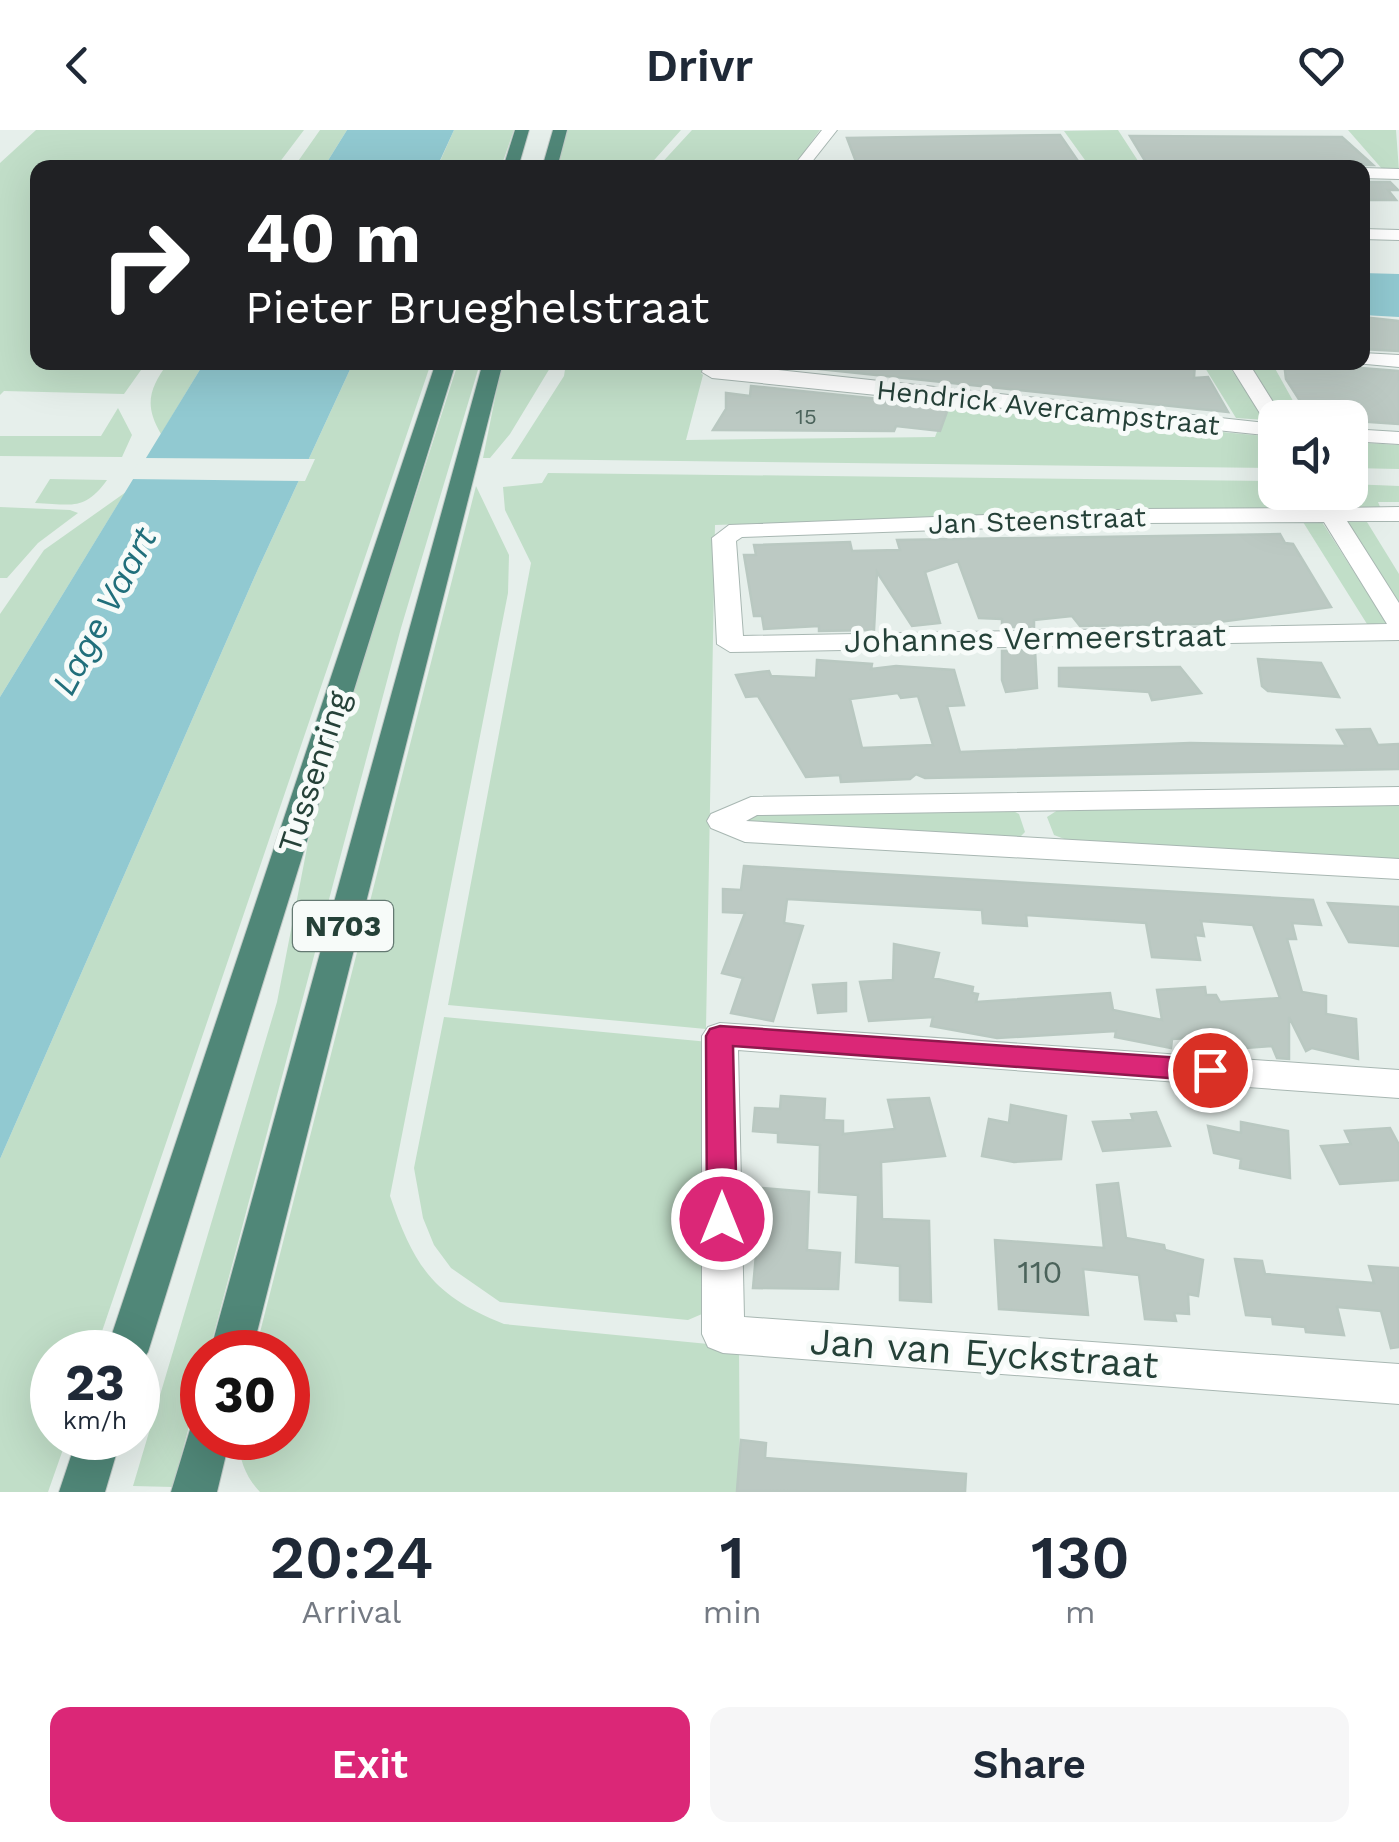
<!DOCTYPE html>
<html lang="en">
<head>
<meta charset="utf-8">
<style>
  :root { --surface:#fff; --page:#f6f6f7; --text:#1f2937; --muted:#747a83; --accent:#db2777 }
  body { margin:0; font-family:"Work Sans",sans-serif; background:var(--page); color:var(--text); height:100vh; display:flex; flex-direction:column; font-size:38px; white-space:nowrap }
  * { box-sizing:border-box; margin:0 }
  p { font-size:32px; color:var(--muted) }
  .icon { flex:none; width:55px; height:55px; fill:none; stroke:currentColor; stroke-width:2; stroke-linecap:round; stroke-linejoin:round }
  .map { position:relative; height:1362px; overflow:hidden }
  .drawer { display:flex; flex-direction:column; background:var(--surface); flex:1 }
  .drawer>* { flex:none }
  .top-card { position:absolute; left:30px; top:30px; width:1340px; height:210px; border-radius:20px; box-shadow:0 10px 40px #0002; background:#202124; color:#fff; overflow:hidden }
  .tools { position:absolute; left:1258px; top:270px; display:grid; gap:20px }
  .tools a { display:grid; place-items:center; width:110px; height:110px; border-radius:20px; background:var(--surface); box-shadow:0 10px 40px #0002; font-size:50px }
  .speed { position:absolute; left:30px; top:1200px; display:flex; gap:20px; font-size:50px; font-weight:700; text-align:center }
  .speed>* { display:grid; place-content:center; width:130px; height:130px; border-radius:50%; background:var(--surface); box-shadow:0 10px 40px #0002; line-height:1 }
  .speed small { font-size:25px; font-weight:400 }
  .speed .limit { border:15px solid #d22; background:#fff; color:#111 }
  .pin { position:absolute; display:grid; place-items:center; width:85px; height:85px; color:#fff; margin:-42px; border:5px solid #fff; border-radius:50%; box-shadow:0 2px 10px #0007 }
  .me { position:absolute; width:110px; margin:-55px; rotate:0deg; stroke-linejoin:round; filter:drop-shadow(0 0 8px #0008) }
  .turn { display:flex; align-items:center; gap:35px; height:210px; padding:0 50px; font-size:45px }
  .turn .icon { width:130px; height:130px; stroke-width:2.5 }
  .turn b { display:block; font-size:70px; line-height:85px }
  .eta { display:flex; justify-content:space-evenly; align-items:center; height:170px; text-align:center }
  .eta b { font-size:60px; font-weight:600; line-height:70px }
  .action { display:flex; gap:20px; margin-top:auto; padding:20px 50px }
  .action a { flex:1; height:115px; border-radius:20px; background:var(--accent); color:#fff; font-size:40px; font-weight:600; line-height:115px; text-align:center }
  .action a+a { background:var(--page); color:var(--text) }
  header { display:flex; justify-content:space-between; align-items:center; height:130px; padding:0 50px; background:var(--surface); font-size:45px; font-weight:600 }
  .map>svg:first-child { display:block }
</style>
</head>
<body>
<header><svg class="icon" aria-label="back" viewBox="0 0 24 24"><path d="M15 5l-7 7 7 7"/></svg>Drivr<svg class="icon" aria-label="heart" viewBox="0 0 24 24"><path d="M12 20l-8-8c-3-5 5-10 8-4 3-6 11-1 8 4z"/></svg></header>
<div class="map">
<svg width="1399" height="1362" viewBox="0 0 1399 1362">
  <rect width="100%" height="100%" fill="#e6efeb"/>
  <path fill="#c1dec8" d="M 36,0 L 304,0 L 276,37 L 38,38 L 38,232 L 146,233 L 124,264 L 4,261 L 0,265 L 0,33 Z
    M 320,0 L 347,0 L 324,37 L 294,37 Z
    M 454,0 L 514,0 L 501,37 L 437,38 Z
    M 566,0 L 681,0 L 648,37 L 556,38 Z
    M 692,0 L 820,0 L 793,37 L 657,38 Z
    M 1118,0 L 1142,37 L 1090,37 L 1064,1 Z
    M 1348,0 L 1396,0 L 1399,41 L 1383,40 Z
    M 708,232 L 701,243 L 703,245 L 686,310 L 935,307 L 947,276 L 1264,306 L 1275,338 L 511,329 L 564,246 L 566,233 Z
    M 168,233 L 204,233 L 161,304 C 144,275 149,259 168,233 Z
    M 353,233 L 431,233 L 95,1222 L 52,1222 L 52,1308 L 67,1308 L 48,1362 L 0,1362 L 0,1029 L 258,439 Z
    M 458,233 L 480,233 L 401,498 L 209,1222 L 202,1222 L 202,1247 L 173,1357 L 133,1356 L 277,872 L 313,687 Z
    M 502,233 L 553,233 L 510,304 L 490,328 L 483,328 Z
    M 1202,233 L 1227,233 L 1265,290 L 1236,288 Z
    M 1249,233 L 1272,233 L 1302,287 L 1283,287 Z
    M 118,278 L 132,305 L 122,327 L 0,326 L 0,306 L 101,306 Z
    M 1350,312 L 1399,315 L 1399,339 L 1350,338 Z
    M 548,343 L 1275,351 L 1275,362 L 1297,363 L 1303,378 L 715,395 L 706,899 L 448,875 L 531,433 L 505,380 L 503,357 L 542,353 Z
    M 50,349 L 107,350 C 84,382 71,374 35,373 Z
    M 1350,354 L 1399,356 L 1399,372 L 1378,372 L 1381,379 L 1342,376 L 1335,363 L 1350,362 Z
    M 476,356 L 509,425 L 508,463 L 390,1066 C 414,1137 434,1166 504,1194 L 739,1217 L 740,1362 L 260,1362 C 246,1348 238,1327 239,1308 L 288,1308 L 288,1222 L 255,1222 Z
    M 126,362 L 118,374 L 0,567 L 0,484 L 44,420 Z
    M 0,377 L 70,380 L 78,383 L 38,413 L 7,448 L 0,448 Z
    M 1303,392 L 1322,392 L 1388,495 L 1367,494 Z
    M 1344,392 L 1367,392 L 1399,444 L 1399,479 Z
    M 1399,674 L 1399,730 L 1072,712 L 1054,705 L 1047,687 L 1061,678 Z
    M 1004,676 L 1019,684 L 1025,702 L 1014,713 L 742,695 L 744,687 L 759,683 Z
    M 444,887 L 709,912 L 709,1181 L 688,1190 L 500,1172 L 451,1138 L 434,1115 L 423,1088 L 414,1038 Z"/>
  <path fill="#91c9d1" d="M 347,0 L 454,0 L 437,37 L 324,37 Z
    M 1362,143 L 1399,144 L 1399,187 L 1363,185 Z
    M 204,233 L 353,233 L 258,439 L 0,1029 L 0,567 Z"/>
  <path fill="#e6efeb" d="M 141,328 L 315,329 L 305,351 L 128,349 Z"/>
  <path fill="#bcc9c3" stroke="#b9c8c1" stroke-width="2.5" fill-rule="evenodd" d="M 1060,5 L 1080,34 L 858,37 L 847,8 Z
    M 1130,6 L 1342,7 L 1373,35 L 1155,35 L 1147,34 Z
    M 1362,52 L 1390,52 L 1398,60 L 1388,60 L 1396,70 L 1362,70 Z
    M 1362,187 L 1399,191 L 1399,221 L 1362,219 Z
    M 752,232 L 825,232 L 876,238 L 877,232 L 1195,232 L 1194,248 L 1208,247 L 1228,282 Z
    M 1284,232 L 1399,241 L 1399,294 L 1311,288 L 1286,249 Z
    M 751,256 L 949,276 L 940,301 L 896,296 L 894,301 L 713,300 L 726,279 L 726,263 L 750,266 Z
    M 1280,404 L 1285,413 L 1293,414 L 1331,477 L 1204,494 L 1080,496 L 1072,486 L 1034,490 L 1034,497 L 1002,497 L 1002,489 L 979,488 L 958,431 L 925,442 L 940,493 L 912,496 L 877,442 L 874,500 L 819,501 L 819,496 L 764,499 L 762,486 L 754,486 L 744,425 L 756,425 L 754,415 L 850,412 L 852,421 L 900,420 L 897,410 Z
    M 1035,520 L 1037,558 L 1006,562 L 1002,550 L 1002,521 Z
    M 1258,529 L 1321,533 L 1339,567 L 1268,561 L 1262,556 Z
    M 817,530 L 872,534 L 871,539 L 896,536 L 954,540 L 964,575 L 947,576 L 960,622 L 1190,613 L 1346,616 L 1337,600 L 1370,599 L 1378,615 L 1399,614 L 1399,639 L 925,648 L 916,644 L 910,649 L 841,652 L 840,645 L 806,647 L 758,566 L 746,567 L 736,545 L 769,541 L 771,546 L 816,548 ZM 898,563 L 901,568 L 918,566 L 933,615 L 862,618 L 850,569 Z
    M 1180,537 L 1201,563 L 1152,570 L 1149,562 L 1059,556 L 1059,538 Z
    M 744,736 L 1313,770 L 1321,795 L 1292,793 L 1296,809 L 1287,809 L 1302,862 L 1326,866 L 1326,884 L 1356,889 L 1358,929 L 1312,918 L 1306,921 L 1289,887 L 1289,929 L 1277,928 L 1272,916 L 1232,919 L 1226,906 L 1172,909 L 1171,918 L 1115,907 L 1116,901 L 997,908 L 931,896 L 933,887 L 869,891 L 860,852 L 893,850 L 894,814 L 939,823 L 933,848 L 973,857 L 972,863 L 978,864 L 976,872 L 1110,863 L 1113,880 L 1162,890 L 1157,860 L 1205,857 L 1206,865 L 1216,865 L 1220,872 L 1280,868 L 1253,795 L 1201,791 L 1204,806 L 1195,805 L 1200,830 L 1152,827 L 1146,793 L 1026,785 L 1027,796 L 983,793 L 982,780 L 787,769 L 784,793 L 803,796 L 773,891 L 731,883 L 743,848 L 722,843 L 745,783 L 723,782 L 723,759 L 741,760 Z
    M 1328,773 L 1399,777 L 1399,816 L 1349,812 Z
    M 846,853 L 846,881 L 818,883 L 813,855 Z
    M 781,966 L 825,969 L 824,990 L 843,991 L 843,1004 L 895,999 L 888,970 L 929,968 L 945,1026 L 881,1032 L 882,1089 L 929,1091 L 931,1172 L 900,1170 L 900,1136 L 856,1132 L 858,1065 L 819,1062 L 820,1015 L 778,1012 L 778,1003 L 753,1001 L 755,978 L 780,979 Z
    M 1011,975 L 1066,986 L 1061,1029 L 1014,1032 L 982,1026 L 989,989 L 1009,993 Z
    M 1156,982 L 1170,1016 L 1103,1021 L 1093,992 L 1133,990 L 1131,984 Z
    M 1241,992 L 1288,1001 L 1290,1048 L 1240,1038 L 1241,1029 L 1214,1023 L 1208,996 L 1241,1003 Z
    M 1390,998 L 1399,1015 L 1399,1050 L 1340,1054 L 1321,1016 L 1351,1014 L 1345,1001 Z
    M 1118,1053 L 1126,1108 L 1164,1115 L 1165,1120 L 1203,1130 L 1198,1166 L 1188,1164 L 1189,1184 L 1174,1183 L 1176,1191 L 1145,1189 L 1139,1145 L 1083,1139 L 1088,1185 L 999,1179 L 995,1110 L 1104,1118 L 1097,1055 Z
    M 762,1058 L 809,1062 L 807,1120 L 840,1123 L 838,1159 L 753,1158 Z
    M 1235,1129 L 1262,1131 L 1265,1144 L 1374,1153 L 1369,1136 L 1399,1138 L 1399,1217 L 1391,1218 L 1381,1181 L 1337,1177 L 1344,1205 L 1306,1202 L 1305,1197 L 1273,1194 L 1272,1187 L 1246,1185 Z
    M 741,1310 L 766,1313 L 765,1328 L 966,1344 L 965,1362 L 737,1361 Z"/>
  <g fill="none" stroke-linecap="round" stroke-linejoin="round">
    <defs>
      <path id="minor" d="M 822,0 L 837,0 L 807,38 L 792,38 Z
        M 1362,38 L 1399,39 L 1399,49 L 1362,48 Z
        M 1362,99 L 1399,100 L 1399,110 L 1362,109 Z
        M 1362,223 L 1399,225 L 1399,237 L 1355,233 L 1362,232 Z
        M 705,232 L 1266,293 L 1228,232 L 1248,232 L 1283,288 L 1275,288 L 1275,306 L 712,248 L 702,242 Z
        M 1350,299 L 1399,302 L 1399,314 L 1350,311 Z
        M 1322,363 L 1330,365 L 1338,378 L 1399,377 L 1399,391 L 1347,391 L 1399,473 L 1399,510 L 730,522 L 717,514 L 712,408 L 729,395 L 1143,379 L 1315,378 L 1311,370 ZM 1324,392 L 1387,494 L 743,506 L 736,411 L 742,407 L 1143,393 Z
        M 1399,657 L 1399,675 L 757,685 L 746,691 L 1399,729 L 1399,749 L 745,712 L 711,698 L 707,691 L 711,684 L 751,667 Z
        M 720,893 L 1399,940 L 1399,968 L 738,920 L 744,1187 L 1399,1234 L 1399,1274 L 723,1223 L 708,1217 L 702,1204 L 702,906 L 708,897 Z"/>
      <path id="trunk" d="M 515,0 L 529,0 L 518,38 L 503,38 Z
        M 553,0 L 567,0 L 557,38 L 542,38 Z
        M 436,232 L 456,232 L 148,1222 L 138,1237 L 138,1222 L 106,1222 Z
        M 483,232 L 503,232 L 252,1222 L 210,1222 Z
        M 202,1289 L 202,1308 L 230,1308 L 217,1362 L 171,1362 L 192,1293 Z
        M 77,1308 L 121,1308 L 105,1362 L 59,1362 Z"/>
    </defs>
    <use href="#minor" stroke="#a8b7b2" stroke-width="2"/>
    <use href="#trunk" stroke="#c2cac7" stroke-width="2"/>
    <use href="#minor" fill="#fff" fill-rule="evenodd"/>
    <use href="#trunk" fill="#508778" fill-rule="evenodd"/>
  </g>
  <path fill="#db2777" stroke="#8e194d" stroke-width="2.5" d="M 720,896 L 1210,930 L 1220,933 L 1224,940 L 1220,948 L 1210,951 L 733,916 L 737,1089 L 733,1098 L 722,1101 L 711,1098 L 707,1089 L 706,906 L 710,899 Z"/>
  <g text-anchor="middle" stroke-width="10" stroke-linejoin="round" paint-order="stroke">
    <g font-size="22" fill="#4b635b">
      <text x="806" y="294">15</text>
    </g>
    <g font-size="28" fill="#254138" stroke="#f7fbf9">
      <text transform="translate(1048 277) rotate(6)" y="10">Hendrick Avercampstraat</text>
      <text transform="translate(1037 390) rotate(-2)" y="10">Jan Steenstraat</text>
    </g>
    <rect fill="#f7fbf9" stroke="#647972" stroke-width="2.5" x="293" y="771" width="100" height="50" rx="8"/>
    <g font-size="30" font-weight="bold" fill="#254138">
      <text x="343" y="806">N703</text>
    </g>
    <g font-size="32" fill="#254138" stroke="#f7fbf9">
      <text transform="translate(1035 508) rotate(-1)" y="11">Johannes Vermeerstraat</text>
      <text transform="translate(314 642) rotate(-72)" y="11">Tussenring</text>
    </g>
    <g font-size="32" fill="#4b635b">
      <text x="1040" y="1153">110</text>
    </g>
    <g font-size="35" font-style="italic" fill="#216f7b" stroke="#f7fbf9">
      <text transform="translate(104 481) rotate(-62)" y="12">Lage Vaart</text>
    </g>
    <g font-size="38" fill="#254138" stroke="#f7fbf9">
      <text transform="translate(984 1223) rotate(4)" y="13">Jan van Eyckstraat</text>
    </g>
  </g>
</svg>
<div class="tools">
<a><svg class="icon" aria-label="sound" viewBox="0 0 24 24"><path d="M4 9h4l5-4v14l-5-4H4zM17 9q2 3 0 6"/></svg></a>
</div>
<div class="speed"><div>23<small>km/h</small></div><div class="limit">30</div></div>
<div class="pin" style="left:1210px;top:940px;background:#d93025"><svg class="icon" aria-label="arrive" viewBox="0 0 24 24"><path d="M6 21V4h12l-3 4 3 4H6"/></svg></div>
<svg class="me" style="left:722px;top:1089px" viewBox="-20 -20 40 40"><circle r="17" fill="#db2777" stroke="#fff" stroke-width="3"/><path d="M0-11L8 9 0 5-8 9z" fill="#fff"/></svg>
<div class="top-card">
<div class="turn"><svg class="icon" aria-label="right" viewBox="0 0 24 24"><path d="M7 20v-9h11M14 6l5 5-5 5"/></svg><div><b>40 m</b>Pieter Brueghelstraat</div></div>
</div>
</div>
<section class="drawer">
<div class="eta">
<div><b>20:24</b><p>Arrival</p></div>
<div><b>1</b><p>min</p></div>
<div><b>130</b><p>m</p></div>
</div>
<div class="action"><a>Exit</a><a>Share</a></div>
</section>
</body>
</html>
